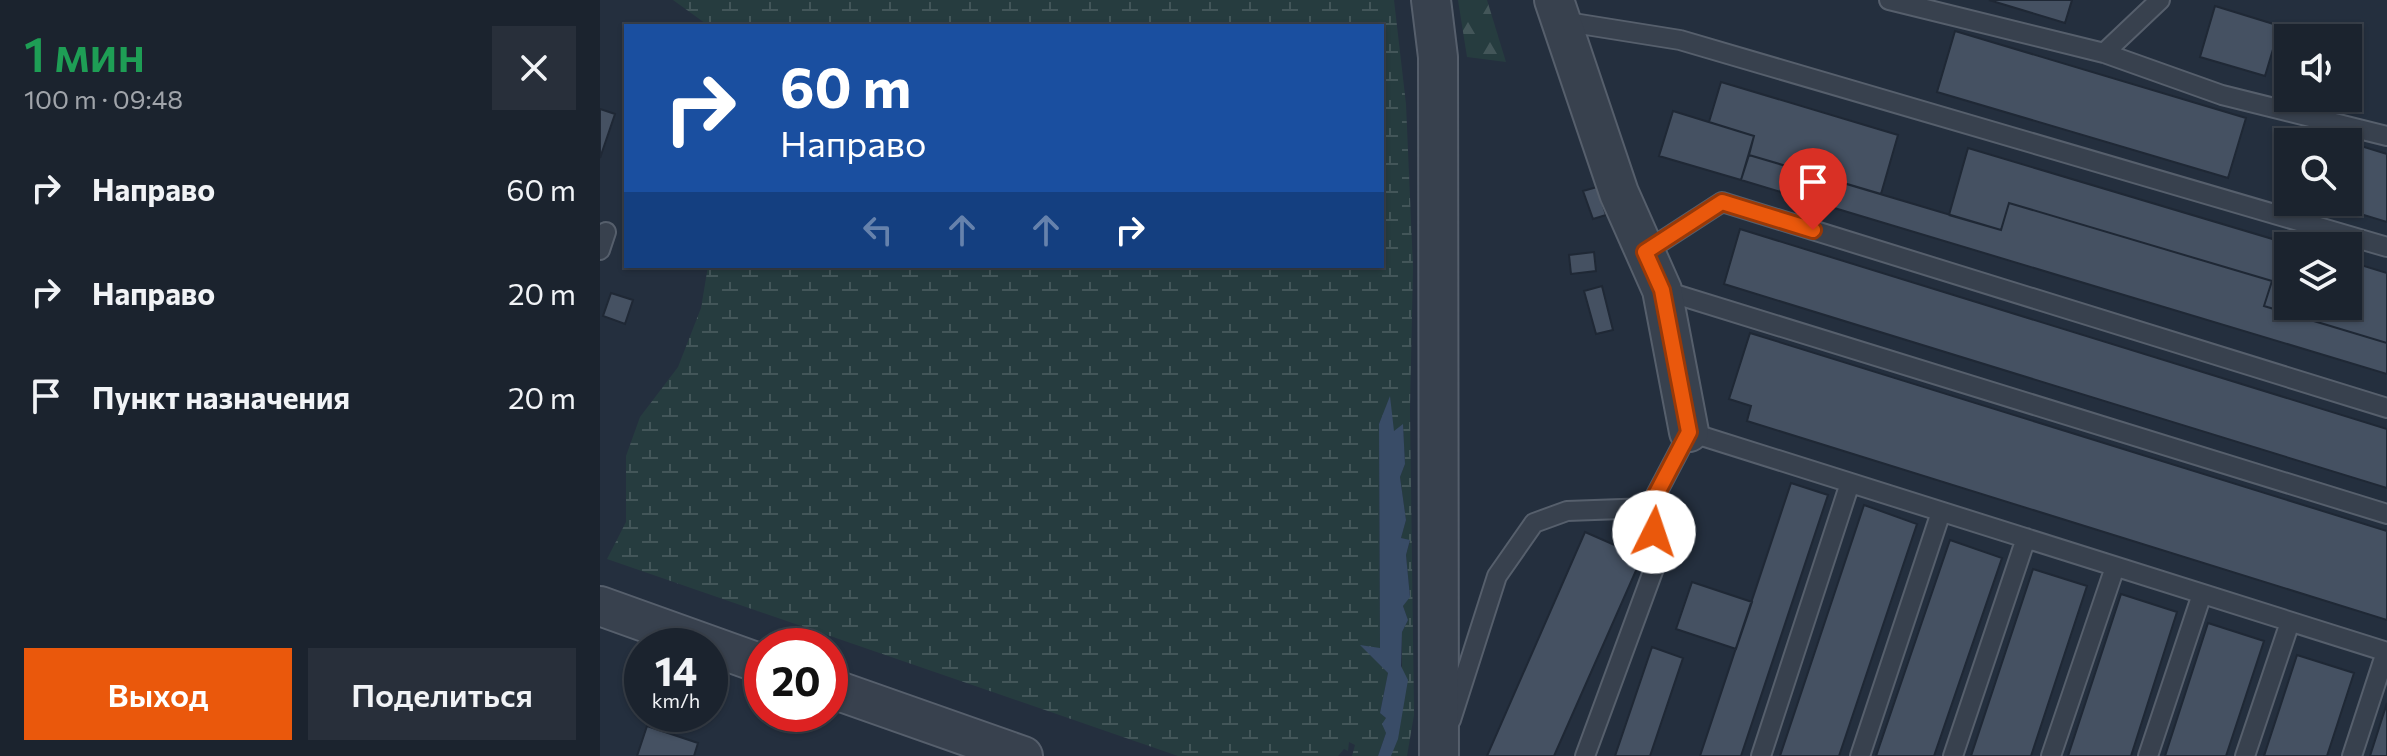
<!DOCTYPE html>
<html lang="ru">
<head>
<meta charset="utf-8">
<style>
  :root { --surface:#1b232e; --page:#282f3a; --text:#f1f3f6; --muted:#a0a4aa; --line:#39404a; --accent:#ea580c }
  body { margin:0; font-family:Commissioner,sans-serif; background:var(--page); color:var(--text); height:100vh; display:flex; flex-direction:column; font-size:30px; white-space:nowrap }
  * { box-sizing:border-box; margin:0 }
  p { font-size:26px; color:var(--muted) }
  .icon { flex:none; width:44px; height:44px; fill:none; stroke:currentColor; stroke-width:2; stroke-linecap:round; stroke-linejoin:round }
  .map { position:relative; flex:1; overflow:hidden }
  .details { display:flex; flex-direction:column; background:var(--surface); width:600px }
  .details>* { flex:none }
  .guide { position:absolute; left:24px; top:24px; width:760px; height:244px; border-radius:0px; box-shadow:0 2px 6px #0004,0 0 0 2px var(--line); background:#1a4fa0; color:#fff; overflow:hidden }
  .tools { position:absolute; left:1674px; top:24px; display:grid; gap:16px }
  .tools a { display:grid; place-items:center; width:88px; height:88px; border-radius:0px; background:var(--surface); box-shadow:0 2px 6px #0004,0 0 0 2px var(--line); font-size:40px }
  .speed { position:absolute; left:24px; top:628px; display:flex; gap:16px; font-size:40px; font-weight:700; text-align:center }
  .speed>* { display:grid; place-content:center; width:104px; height:104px; border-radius:50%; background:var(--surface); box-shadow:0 2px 6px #0004,0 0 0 2px var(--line); line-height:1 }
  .speed small { font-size:20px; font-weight:400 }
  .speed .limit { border:12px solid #d22; background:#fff; color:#111 }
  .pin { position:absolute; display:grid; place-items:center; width:68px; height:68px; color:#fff; margin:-82px -34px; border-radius:50% 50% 50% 0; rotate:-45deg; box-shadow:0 0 8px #0007 }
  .pin .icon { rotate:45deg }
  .me { position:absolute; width:88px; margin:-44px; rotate:4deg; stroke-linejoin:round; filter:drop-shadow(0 0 6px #0008) }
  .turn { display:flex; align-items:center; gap:28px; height:168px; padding:0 24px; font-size:36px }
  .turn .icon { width:104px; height:104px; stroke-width:2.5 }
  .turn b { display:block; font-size:56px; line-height:68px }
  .lanes { display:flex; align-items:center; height:76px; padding:0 24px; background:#0003; justify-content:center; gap:40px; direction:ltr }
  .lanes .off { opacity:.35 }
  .round { display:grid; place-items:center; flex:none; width:84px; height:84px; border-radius:0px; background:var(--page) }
  .headline { display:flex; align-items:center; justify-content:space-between; height:136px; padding:0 24px }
  h1 { font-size:48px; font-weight:600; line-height:60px; color:#1e9e55 }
  .primary-button { display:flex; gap:16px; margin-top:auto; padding:16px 24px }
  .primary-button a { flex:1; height:92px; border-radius:0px; background:var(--accent); color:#fff; font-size:32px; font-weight:600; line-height:92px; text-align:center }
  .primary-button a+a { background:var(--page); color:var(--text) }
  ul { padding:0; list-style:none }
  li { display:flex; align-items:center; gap:24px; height:104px; padding:0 24px }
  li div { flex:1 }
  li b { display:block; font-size:30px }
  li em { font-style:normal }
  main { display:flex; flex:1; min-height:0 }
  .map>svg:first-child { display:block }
</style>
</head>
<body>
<main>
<section class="details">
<div class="headline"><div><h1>1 мин</h1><p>100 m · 09:48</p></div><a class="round"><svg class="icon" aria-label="close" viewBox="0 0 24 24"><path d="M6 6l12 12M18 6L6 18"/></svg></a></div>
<ul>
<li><svg class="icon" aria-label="right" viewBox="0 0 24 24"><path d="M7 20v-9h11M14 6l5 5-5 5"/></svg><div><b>Направо</b></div><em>60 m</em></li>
<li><svg class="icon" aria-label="right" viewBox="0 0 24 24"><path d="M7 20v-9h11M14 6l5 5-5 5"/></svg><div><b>Направо</b></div><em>20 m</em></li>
<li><svg class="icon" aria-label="arrive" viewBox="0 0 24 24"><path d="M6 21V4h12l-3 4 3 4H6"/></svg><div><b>Пункт назначения</b></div><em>20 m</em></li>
</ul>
<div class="primary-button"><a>Выход</a><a>Поделиться</a></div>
</section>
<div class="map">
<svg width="1787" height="756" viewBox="0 0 1787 756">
  <defs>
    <pattern id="forest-firs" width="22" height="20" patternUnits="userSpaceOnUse" patternTransform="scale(2)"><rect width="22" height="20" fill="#263c3f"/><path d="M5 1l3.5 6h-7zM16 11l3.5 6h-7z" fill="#435659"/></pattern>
    <pattern id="wetland-marsh" width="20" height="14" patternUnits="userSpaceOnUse" patternTransform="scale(2)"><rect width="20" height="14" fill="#263c3f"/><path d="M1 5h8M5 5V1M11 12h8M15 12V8" fill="none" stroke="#435659"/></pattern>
  </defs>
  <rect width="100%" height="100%" fill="#242f3e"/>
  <path fill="url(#forest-firs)" d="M 858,0 L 887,0 L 906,62 L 867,57 Z"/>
  <path fill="url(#wetland-marsh)" d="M 73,0 L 794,0 L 806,104 L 813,267 L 810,408 L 814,715 L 807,756 L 791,756 L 802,709 L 802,632 L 808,620 L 803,606 L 810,596 L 806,555 L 810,541 L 801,538 L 806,520 L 800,477 L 805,464 L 803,425 L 793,432 L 790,398 L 779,424 L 780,649 L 762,646 L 788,673 L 780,713 L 786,718 L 786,733 L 778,756 L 752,756 L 755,745 L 749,742 L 748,751 L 744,749 L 738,756 L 578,756 L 7,559 L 26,522 L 26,456 L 40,417 L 78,367 L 101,308 L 108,266 L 782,266 L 782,26 L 109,26 Z"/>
  <path fill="#394c67" d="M 790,396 L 794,431 L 803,424 L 805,464 L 800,477 L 806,520 L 801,538 L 810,540 L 806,555 L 810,597 L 803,606 L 808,620 L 802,632 L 801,666 L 808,680 L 798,739 L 791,756 L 778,756 L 786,733 L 782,724 L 786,718 L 780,713 L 788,673 L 760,645 L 780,648 L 779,424 Z"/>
  <path fill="#455162" stroke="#1f2835" stroke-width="2" d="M 1389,0 L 1472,0 L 1465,23 Z
    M 1615,6 L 1680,26 L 1665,76 L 1600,57 Z
    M 1355,31 L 1646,118 L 1628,178 L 1337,92 Z
    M 1121,82 L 1298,135 L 1281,194 L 1149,155 L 1154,136 L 1109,122 Z
    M 0,109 L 15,114 L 0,158 Z
    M 1073,111 L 1154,136 L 1141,180 L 1059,156 Z
    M 1724,135 L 1748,142 L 1722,142 Z
    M 1748,142 L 1787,154 L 1787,222 L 1721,202 L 1748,202 Z
    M 1368,148 L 1696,246 L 1688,246 L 1688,306 L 1748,306 L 1748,261 L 1787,273 L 1787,343 L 1664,306 L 1672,281 L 1409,203 L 1401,230 L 1349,215 Z
    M 1149,155 L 1401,230 L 1409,203 L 1672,281 L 1664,306 L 1787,343 L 1787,374 L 1141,180 Z
    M 997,187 L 1006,215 L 993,219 L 983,191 Z
    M 1140,229 L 1787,429 L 1787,488 L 1124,284 Z
    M 994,252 L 996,271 L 971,274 L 969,255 Z
    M 1002,286 L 1013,330 L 996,334 L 984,291 Z
    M 11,293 L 33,300 L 25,324 L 3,316 Z
    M 1150,333 L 1787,531 L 1787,620 L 1147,421 L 1151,406 L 1129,399 Z
    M 1191,483 L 1228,495 L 1141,756 L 1100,756 Z
    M 1264,505 L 1317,524 L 1239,756 L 1180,756 Z
    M 985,532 L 1042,557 L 954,756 L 887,756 Z
    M 1350,540 L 1402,558 L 1334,756 L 1276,756 Z
    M 1433,569 L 1487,586 L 1431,756 L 1371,756 Z
    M 1092,582 L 1152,602 L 1136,649 L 1076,629 Z
    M 1521,594 L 1577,612 L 1531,756 L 1468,756 Z
    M 1608,623 L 1664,641 L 1626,756 L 1565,756 Z
    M 1052,647 L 1083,658 L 1050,756 L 1015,756 Z
    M 1697,655 L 1754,673 L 1727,756 L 1664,756 Z
    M 1787,703 L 1787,756 L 1770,756 Z
    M 47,726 L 98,743 L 94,756 L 37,756 Z"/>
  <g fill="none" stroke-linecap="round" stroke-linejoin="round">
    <defs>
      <path id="service" d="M 1289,0 L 1504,53 L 1622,95 L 1787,136
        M 961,21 L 1080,40 L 1787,247
        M 1504,53 L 1560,0
        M 0,250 L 6,232
        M 1045,252 L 1122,202 L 1787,408
        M 1062,290 L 1787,514
        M 851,720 L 897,576 L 934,523 L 967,511 L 1049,508
        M 985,756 L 1059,555 L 1049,508 L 1089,432 L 1787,652
        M 1161,756 L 1250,483
        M 1260,756 L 1341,512
        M 1353,756 L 1426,538
        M 1451,756 L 1515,567
        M 1548,756 L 1602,594
        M 1645,756 L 1690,622
        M 1752,756 L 1786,652"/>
      <path id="minor" d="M 831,0 L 838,57 L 839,756
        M 954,0 L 1019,193 L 1062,290 L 1089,432
        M 0,606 L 162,664
        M 230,688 L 423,756"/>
    </defs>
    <use href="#service" stroke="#565f6c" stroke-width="22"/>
    <use href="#minor" stroke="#565f6c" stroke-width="42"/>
    <use href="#service" stroke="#38414e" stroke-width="18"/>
    <use href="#minor" stroke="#38414e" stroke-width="38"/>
  </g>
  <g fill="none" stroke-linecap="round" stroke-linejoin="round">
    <defs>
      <path id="route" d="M 1054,532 L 1049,508 L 1089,432 L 1062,290 L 1045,252 L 1122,202 L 1213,230"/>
    </defs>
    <use href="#route" stroke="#983908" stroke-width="20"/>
    <use href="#route" stroke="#ea580c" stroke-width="14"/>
  </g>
</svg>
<div class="tools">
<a><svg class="icon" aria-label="sound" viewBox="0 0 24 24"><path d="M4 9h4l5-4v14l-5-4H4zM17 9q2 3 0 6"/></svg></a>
<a><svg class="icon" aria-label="search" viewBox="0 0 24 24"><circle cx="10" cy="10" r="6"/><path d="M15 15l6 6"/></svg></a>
<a><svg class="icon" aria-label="layers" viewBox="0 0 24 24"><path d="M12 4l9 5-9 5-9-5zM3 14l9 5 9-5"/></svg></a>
</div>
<div class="speed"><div>14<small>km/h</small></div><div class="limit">20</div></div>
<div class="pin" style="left:1213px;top:230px;background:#d93025"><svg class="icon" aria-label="arrive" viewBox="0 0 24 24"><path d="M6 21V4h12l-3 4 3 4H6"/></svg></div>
<svg class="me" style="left:1054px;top:532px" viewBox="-20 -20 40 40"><circle r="19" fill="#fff"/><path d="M0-13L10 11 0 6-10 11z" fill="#ea580c"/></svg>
<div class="guide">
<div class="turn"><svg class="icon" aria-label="right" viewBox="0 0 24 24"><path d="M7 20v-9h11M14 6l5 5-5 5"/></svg><div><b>60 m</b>Направо</div></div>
<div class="lanes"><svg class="icon off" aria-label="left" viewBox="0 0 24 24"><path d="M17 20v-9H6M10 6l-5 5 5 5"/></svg><svg class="icon off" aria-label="ahead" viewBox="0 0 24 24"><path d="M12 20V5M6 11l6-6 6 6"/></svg><svg class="icon off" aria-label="ahead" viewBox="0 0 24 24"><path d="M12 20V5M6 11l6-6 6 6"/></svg><svg class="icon" aria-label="right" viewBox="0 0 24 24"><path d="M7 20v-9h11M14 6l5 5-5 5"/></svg></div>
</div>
</div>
</main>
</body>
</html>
